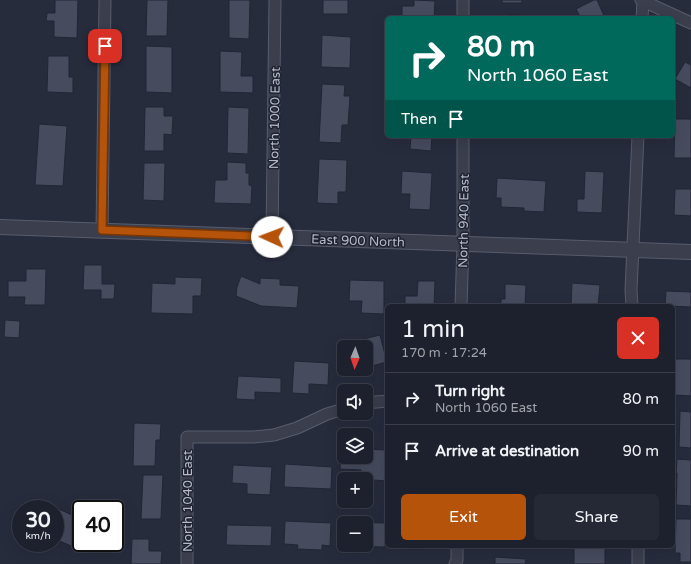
<!DOCTYPE html>
<html lang="en">
<head>
<meta charset="utf-8">
<style>
  :root { --surface:#1d212e; --page:#252936; --text:#f1f3f6; --muted:#a0a3aa; --line:#3b3e4a; --accent:#b45309 }
  body { margin:0; font-family:"Varela Round",sans-serif; background:var(--page); color:var(--text); height:100vh; display:flex; flex-direction:column; font-size:15px; white-space:nowrap }
  * { box-sizing:border-box; margin:0 }
  p { font-size:13px; color:var(--muted) }
  .icon { flex:none; width:22px; height:22px; fill:none; stroke:currentColor; stroke-width:2; stroke-linecap:round; stroke-linejoin:round }
  .map { position:relative; flex:1; overflow:hidden }
  .drawer { position:absolute; left:385px; top:304px; width:290px; height:244px; display:flex; flex-direction:column; background:var(--surface); border-radius:6px; box-shadow:0 4px 16px #0002,0 0 0 1px var(--line) }
  .drawer>* { flex:none }
  .hud { position:absolute; left:385px; top:16px; width:290px; height:122px; border-radius:6px; box-shadow:0 4px 16px #0002,0 0 0 1px var(--line); background:#00695c; color:#fff; overflow:hidden }
  .needle { width:26px; rotate:182deg }
  .buttons { position:absolute; left:337px; top:340px; display:grid; gap:8px }
  .buttons a { display:grid; place-items:center; width:36px; height:36px; border-radius:6px; background:var(--surface); box-shadow:0 4px 16px #0002,0 0 0 1px var(--line); font-size:20px }
  .speed { position:absolute; left:12px; top:500px; display:flex; gap:8px; font-size:20px; font-weight:700; text-align:center }
  .speed>* { display:grid; place-content:center; width:52px; height:52px; border-radius:50%; background:var(--surface); box-shadow:0 4px 16px #0002,0 0 0 1px var(--line); line-height:1 }
  .speed small { font-size:10px; font-weight:400 }
  .speed .limit { border:2px solid #111; border-radius:6px; background:#fff; color:#111 }
  .pin { position:absolute; display:grid; place-items:center; width:34px; height:34px; color:#fff; margin:-17px; border-radius:8px; box-shadow:0 2px 6px #0006 }
  .me { position:absolute; width:44px; margin:-22px; rotate:272deg; stroke-linejoin:round; filter:drop-shadow(0 0 3px #0008) }
  .turn { display:flex; align-items:center; gap:14px; height:84px; padding:0 16px; font-size:18px }
  .turn .icon { width:52px; height:52px; stroke-width:2.5 }
  .turn b { display:block; font-size:28px; line-height:34px }
  .then { display:flex; align-items:center; height:38px; padding:0 16px; background:#0003; gap:8px; font-size:15px }
  .round { display:grid; place-items:center; flex:none; width:42px; height:42px; border-radius:6px; background:var(--page) }
  .summary { display:flex; align-items:center; justify-content:space-between; height:68px; padding:0 16px }
  h1 { font-size:24px; font-weight:600; line-height:30px }
  .action { display:flex; gap:8px; margin-top:auto; padding:8px 16px }
  .action a { flex:1; height:46px; border-radius:6px; background:var(--accent); color:#fff; font-size:16px; font-weight:600; line-height:46px; text-align:center }
  .action a+a { background:var(--page); color:var(--text) }
  ul { padding:0; list-style:none }
  li { display:flex; align-items:center; gap:12px; height:52px; padding:0 16px; border-top:1px solid var(--line) }
  li div { flex:1 }
  li b { display:block; font-size:15px }
  li em { font-style:normal }
  .map>svg:first-child { display:block }
</style>
</head>
<body>
<div class="map">
<svg width="691" height="564" viewBox="0 0 691 564">
  <rect width="100%" height="100%" fill="#272c3d"/>
  <path fill="#464b5e" stroke="#212534" fill-rule="evenodd" d="M 55,0 L 78,0 L 77,38 L 54,37 L 54,21 L 46,21 L 47,13 L 55,13 Z
    M 147,0 L 168,0 L 167,36 L 146,36 Z
    M 229,0 L 250,0 L 249,39 L 229,38 Z
    M 323,0 L 348,0 L 348,14 L 323,14 Z
    M 414,0 L 435,1 L 434,18 L 402,18 L 402,6 L 414,6 Z
    M 502,0 L 522,0 L 522,3 L 502,3 Z
    M 594,0 L 597,0 L 605,18 L 581,18 L 576,9 Z
    M 502,14 L 522,15 L 522,18 L 502,18 Z
    M 322,35 L 351,37 L 350,68 L 321,67 Z
    M 146,46 L 172,47 L 172,93 L 146,92 Z
    M 220,51 L 242,52 L 241,76 L 253,76 L 253,93 L 220,92 Z
    M 48,56 L 69,56 L 69,77 L 73,77 L 73,93 L 47,92 Z
    M 685,62 L 691,65 L 691,88 L 675,79 Z
    M 322,84 L 345,85 L 344,96 L 350,96 L 348,125 L 342,125 L 341,143 L 319,142 Z
    M 145,107 L 164,107 L 164,116 L 173,116 L 172,135 L 164,134 L 164,151 L 144,151 Z
    M 228,107 L 249,108 L 248,154 L 227,153 Z
    M 675,119 L 691,119 L 691,158 L 674,158 Z
    M 39,124 L 67,126 L 63,186 L 35,185 Z
    M 411,136 L 432,136 L 431,151 L 410,149 Z
    M 319,159 L 347,160 L 346,192 L 338,192 L 338,204 L 317,203 Z
    M 227,162 L 246,163 L 246,173 L 249,173 L 249,185 L 252,186 L 251,204 L 214,203 L 215,180 L 227,180 Z
    M 144,163 L 165,163 L 164,201 L 143,200 Z
    M 402,171 L 432,173 L 430,210 L 409,209 L 410,194 L 401,194 Z
    M 585,171 L 604,172 L 602,213 L 577,212 L 577,199 L 584,199 Z
    M 497,178 L 546,181 L 544,212 L 524,211 L 524,208 L 501,207 L 501,198 L 496,198 Z
    M 675,189 L 691,189 L 691,216 L 674,215 Z
    M 84,265 L 102,265 L 102,284 L 115,284 L 114,299 L 101,299 L 101,290 L 83,290 Z
    M 26,269 L 46,269 L 45,305 L 24,305 L 25,297 L 8,297 L 8,281 L 26,281 Z
    M 241,276 L 260,284 L 260,278 L 280,279 L 280,285 L 299,286 L 297,308 L 261,306 L 236,296 L 237,287 Z
    M 175,277 L 202,278 L 201,296 L 193,296 L 193,314 L 151,313 L 152,283 L 175,284 Z
    M 350,280 L 384,281 L 384,314 L 361,313 L 362,301 L 349,301 Z
    M 418,281 L 435,281 L 434,306 L 405,306 L 405,296 L 417,296 Z
    M 572,283 L 600,285 L 598,306 L 571,306 Z
    M 505,284 L 526,285 L 525,306 L 501,306 L 501,299 L 505,299 Z
    M 666,291 L 691,292 L 691,307 L 665,306 Z
    M 5,320 L 20,321 L 19,338 L 4,337 Z
    M 380,335 L 387,362 L 368,367 L 366,358 L 366,347 L 344,347 L 344,363 L 340,345 Z
    M 673,359 L 691,359 L 691,396 L 673,395 Z
    M 294,361 L 329,363 L 328,385 L 309,384 L 309,394 L 292,393 Z
    M 238,376 L 281,378 L 281,393 L 255,392 L 255,400 L 236,399 Z
    M 680,411 L 691,412 L 691,448 L 679,447 Z
    M 134,423 L 161,424 L 160,440 L 156,440 L 155,466 L 133,466 Z
    M 341,448 L 344,448 L 344,457 L 366,457 L 366,449 L 387,450 L 386,481 L 361,479 L 361,470 L 340,469 Z
    M 677,459 L 691,460 L 691,506 L 676,505 L 677,473 L 676,473 Z
    M 285,464 L 332,467 L 331,489 L 284,487 Z
    M 233,465 L 272,467 L 270,495 L 247,494 L 247,484 L 232,483 Z
    M 143,475 L 163,475 L 161,519 L 141,519 Z
    M 34,498 L 81,519 L 81,538 L 76,548 L 55,539 L 55,509 L 29,509 Z
    M 676,519 L 691,519 L 691,562 L 680,562 L 680,553 L 675,553 Z
    M 285,521 L 331,523 L 330,546 L 322,545 L 322,550 L 297,549 L 298,545 L 284,544 Z
    M 339,522 L 386,523 L 385,547 L 338,546 ZM 344,523 L 366,523 L 366,545 L 344,545 Z
    M 227,525 L 272,526 L 271,546 L 226,545 Z
    M 132,539 L 149,539 L 149,551 L 162,551 L 161,564 L 131,564 Z
    M 404,546 L 428,546 L 428,549 L 404,549 Z
    M 574,546 L 605,546 L 605,564 L 574,564 Z
    M 495,557 L 526,559 L 525,564 L 495,564 Z"/>
  <g fill="none" stroke-linecap="round" stroke-linejoin="round">
    <defs>
      <path id="minor" d="M 641,0 L 691,23
        M 463,18 L 463,0
        M 642,18 L 643,1
        M 102,231 L 105,0
        M 272,237 L 275,0
        M 461,306 L 463,244 L 463,136
        M 632,306 L 631,290 L 638,136
        M 366,403 L 387,401
        M 187,564 L 187,437 L 253,437 L 274,435 L 297,428 L 327,414 L 344,409
        M 455,564 L 457,560 L 457,546
        M 638,564 L 638,546"/>
      <path id="tertiary" d="M 0,227 L 691,252"/>
    </defs>
    <use href="#minor" stroke="#585c6b" stroke-width="13"/>
    <use href="#tertiary" stroke="#585c6b" stroke-width="16"/>
    <use href="#minor" stroke="#3a3e4d" stroke-width="11"/>
    <use href="#tertiary" stroke="#3a3e4d" stroke-width="14"/>
  </g>
  <g fill="none" stroke-linecap="round" stroke-linejoin="round">
    <defs>
      <path id="route" d="M 105,46 L 102,230 L 272,237"/>
    </defs>
    <use href="#route" stroke="#753606" stroke-width="10"/>
    <use href="#route" stroke="#b45309" stroke-width="7"/>
  </g>
  <g text-anchor="middle" stroke-width="3" stroke-linejoin="round" paint-order="stroke">
    <g font-size="13" fill="#b6bac8" stroke="#1f2332">
      <text transform="translate(274 118) rotate(-89)" y="5">North 1000 East</text>
      <text transform="translate(463 221) rotate(-89)" y="5">North 940 East</text>
      <text transform="translate(358 240) rotate(2)" y="5">East 900 North</text>
      <text transform="translate(187 501) rotate(-90)" y="5">North 1040 East</text>
    </g>
  </g>
</svg>
<div class="buttons">
<a><svg class="needle" viewBox="-14 -14 28 28"><path d="M0-13l5 13h-10z" fill="#e53935"/><path d="M0 13l5-13h-10z" fill="#a0a3aa"/></svg></a>
<a><svg class="icon" aria-label="sound" viewBox="0 0 24 24"><path d="M4 9h4l5-4v14l-5-4H4zM17 9q2 3 0 6"/></svg></a>
<a><svg class="icon" aria-label="layers" viewBox="0 0 24 24"><path d="M12 4l9 5-9 5-9-5zM3 14l9 5 9-5"/></svg></a>
<a>+</a>
<a>−</a>
</div>
<div class="speed"><div>30<small>km/h</small></div><div class="limit">40</div></div>
<div class="pin" style="left:105px;top:46px;background:#d93025"><svg class="icon" aria-label="arrive" viewBox="0 0 24 24"><path d="M6 21V4h12l-3 4 3 4H6"/></svg></div>
<svg class="me" style="left:272px;top:237px" viewBox="-20 -20 40 40"><circle r="19" fill="#fff"/><path d="M0-13L10 11 0 6-10 11z" fill="#b45309"/></svg>
<div class="hud">
<div class="turn"><svg class="icon" aria-label="right" viewBox="0 0 24 24"><path d="M7 20v-9h11M14 6l5 5-5 5"/></svg><div><b>80 m</b>North 1060 East</div></div>
<div class="then">Then<svg class="icon" aria-label="arrive" viewBox="0 0 24 24"><path d="M6 21V4h12l-3 4 3 4H6"/></svg></div>
</div>
<section class="drawer">
<div class="summary"><div><h1>1 min</h1><p>170 m · 17:24</p></div><a class="round" style="background:#d93025;color:#fff"><svg class="icon" aria-label="close" viewBox="0 0 24 24"><path d="M6 6l12 12M18 6L6 18"/></svg></a></div>
<ul>
<li><svg class="icon" aria-label="right" viewBox="0 0 24 24"><path d="M7 20v-9h11M14 6l5 5-5 5"/></svg><div><b>Turn right</b><p>North 1060 East</p></div><em>80 m</em></li>
<li><svg class="icon" aria-label="arrive" viewBox="0 0 24 24"><path d="M6 21V4h12l-3 4 3 4H6"/></svg><div><b>Arrive at destination</b></div><em>90 m</em></li>
</ul>
<div class="action"><a>Exit</a><a>Share</a></div>
</section>
</div>
</body>
</html>
